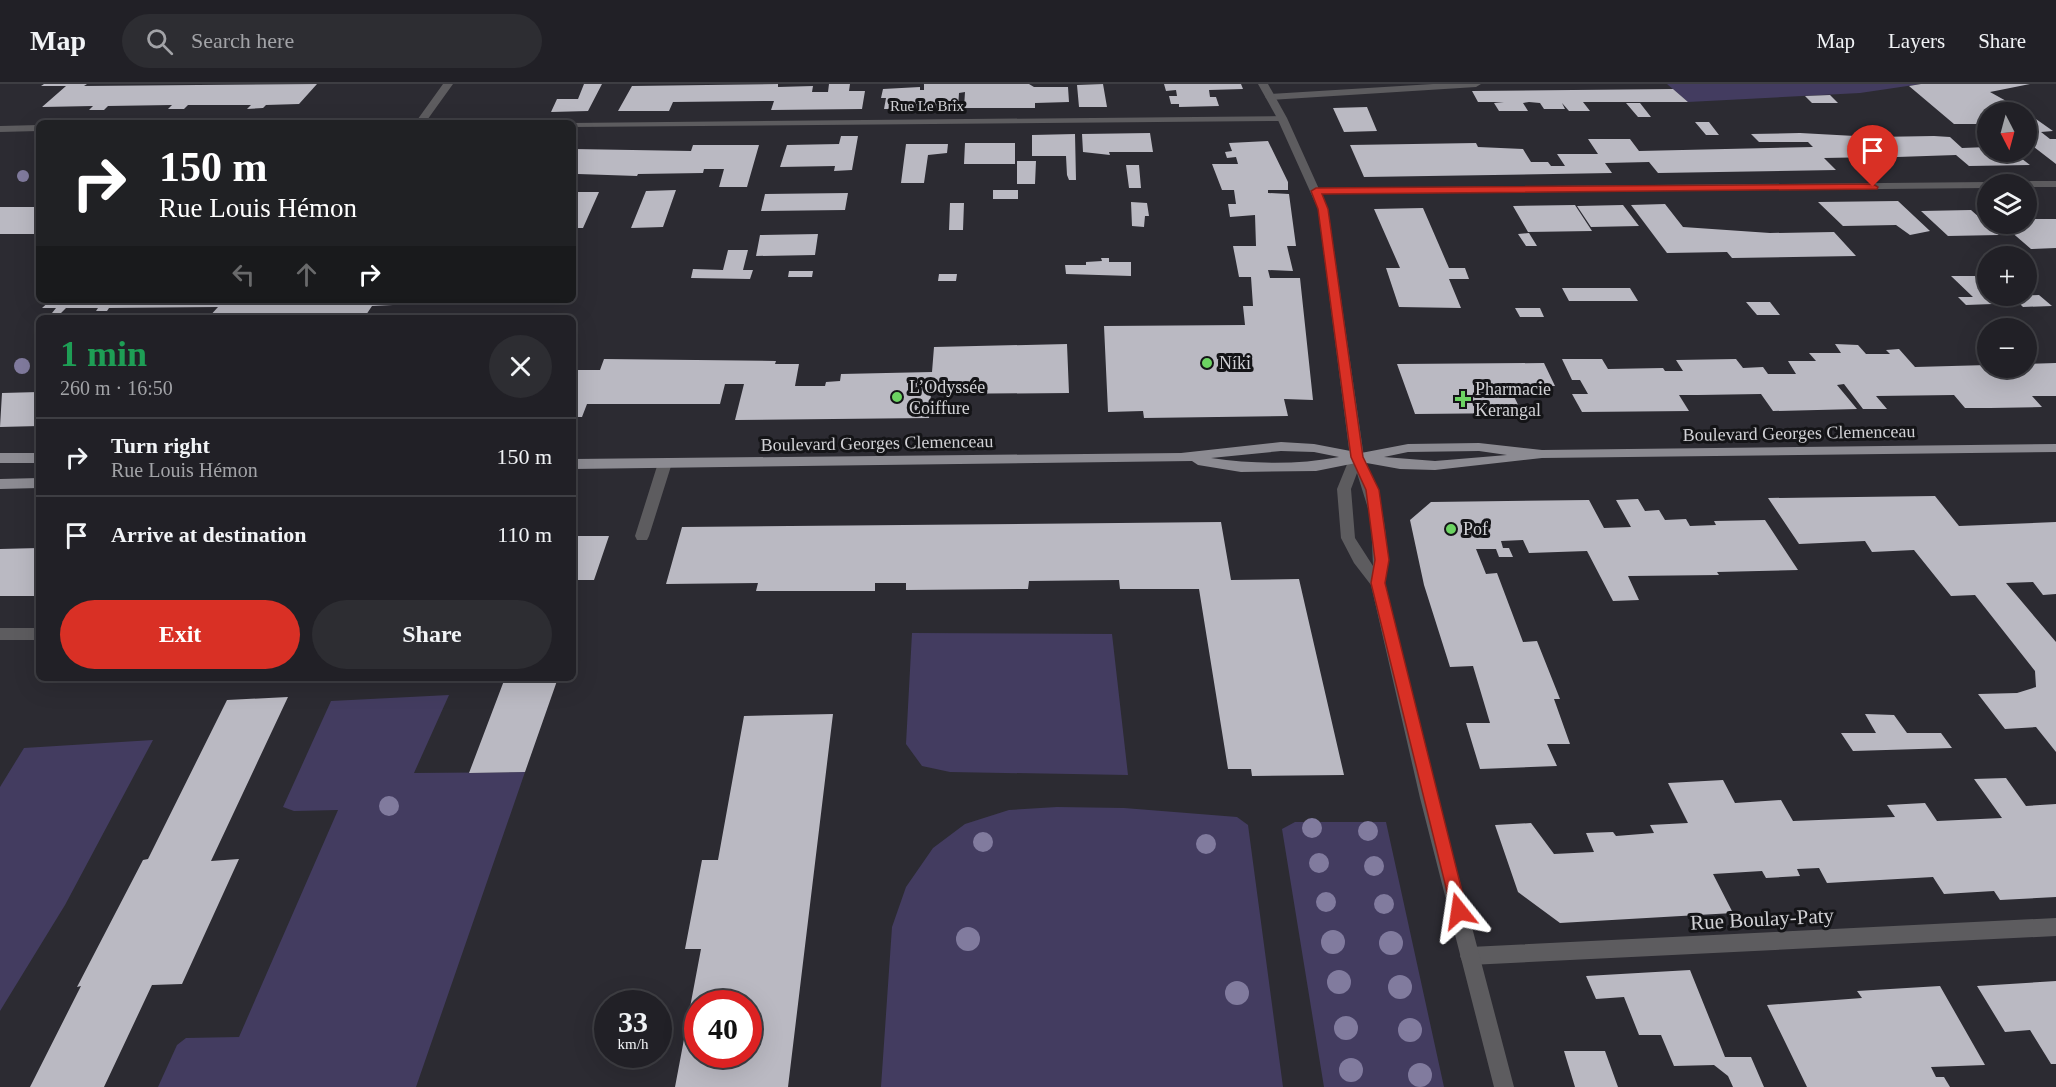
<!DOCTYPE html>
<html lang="en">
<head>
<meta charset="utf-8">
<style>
  :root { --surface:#212026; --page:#2d2d32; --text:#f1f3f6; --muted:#a2a3a7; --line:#3e3e43; --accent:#d93025 }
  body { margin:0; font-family:Georgia,serif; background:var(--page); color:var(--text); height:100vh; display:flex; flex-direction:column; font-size:22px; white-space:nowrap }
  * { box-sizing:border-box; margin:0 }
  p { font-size:20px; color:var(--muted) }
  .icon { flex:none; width:33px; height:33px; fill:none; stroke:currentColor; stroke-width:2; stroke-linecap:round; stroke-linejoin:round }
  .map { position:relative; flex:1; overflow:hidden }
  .sheet { position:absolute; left:36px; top:231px; width:540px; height:366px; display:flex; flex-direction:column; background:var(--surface); border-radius:9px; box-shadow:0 6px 24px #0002,0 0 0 2px var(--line) }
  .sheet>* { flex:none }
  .top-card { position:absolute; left:36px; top:36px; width:540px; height:183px; border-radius:9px; box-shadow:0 6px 24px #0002,0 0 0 2px var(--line); background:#202124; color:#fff; overflow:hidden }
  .needle { width:39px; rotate:174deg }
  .fabs { position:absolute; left:1977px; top:18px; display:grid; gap:12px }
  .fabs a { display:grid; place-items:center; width:60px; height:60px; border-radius:50%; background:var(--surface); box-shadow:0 6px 24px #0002,0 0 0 2px var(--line); font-size:30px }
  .speed { position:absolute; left:594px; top:906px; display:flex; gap:12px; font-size:30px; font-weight:700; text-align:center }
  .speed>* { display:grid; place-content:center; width:78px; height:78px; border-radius:50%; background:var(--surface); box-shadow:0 6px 24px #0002,0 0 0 2px var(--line); line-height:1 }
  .speed small { font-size:15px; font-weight:400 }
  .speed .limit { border:9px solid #d22; background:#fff; color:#111 }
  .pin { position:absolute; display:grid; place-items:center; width:51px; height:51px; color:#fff; margin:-62px -26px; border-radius:50% 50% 50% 0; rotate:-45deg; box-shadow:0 0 6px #0007 }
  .pin .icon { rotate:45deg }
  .me { position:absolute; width:66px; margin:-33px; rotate:345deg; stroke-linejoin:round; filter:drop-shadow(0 0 4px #0008) }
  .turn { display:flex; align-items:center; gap:21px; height:126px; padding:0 24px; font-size:27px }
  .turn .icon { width:78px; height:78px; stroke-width:2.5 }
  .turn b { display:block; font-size:42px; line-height:51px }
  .lanes { display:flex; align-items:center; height:57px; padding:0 24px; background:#0003; justify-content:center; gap:30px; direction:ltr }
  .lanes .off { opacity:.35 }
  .round { display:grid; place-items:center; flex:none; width:63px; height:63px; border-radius:32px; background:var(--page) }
  .headline { display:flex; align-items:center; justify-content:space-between; height:102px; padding:0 24px }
  h1 { font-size:36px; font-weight:700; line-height:45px; color:#1e9e55 }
  .cta { display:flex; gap:12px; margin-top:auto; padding:12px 24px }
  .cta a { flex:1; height:69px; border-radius:36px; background:var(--accent); color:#fff; font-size:24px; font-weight:700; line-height:69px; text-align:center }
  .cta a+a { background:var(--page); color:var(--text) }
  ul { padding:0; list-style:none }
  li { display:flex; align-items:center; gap:18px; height:78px; padding:0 24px; border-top:2px solid var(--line) }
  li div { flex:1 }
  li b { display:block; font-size:22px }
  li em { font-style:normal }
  header { display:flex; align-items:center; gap:36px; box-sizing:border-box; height:84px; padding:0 30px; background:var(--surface); border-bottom:2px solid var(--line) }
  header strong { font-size:28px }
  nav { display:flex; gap:33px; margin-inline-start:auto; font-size:21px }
  .search { width:420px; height:54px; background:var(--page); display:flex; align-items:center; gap:15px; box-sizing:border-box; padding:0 21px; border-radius:33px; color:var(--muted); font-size:22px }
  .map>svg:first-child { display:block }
</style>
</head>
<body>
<header>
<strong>Map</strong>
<div class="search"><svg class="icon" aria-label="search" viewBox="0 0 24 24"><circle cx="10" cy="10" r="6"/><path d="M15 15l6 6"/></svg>Search here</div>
<nav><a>Map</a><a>Layers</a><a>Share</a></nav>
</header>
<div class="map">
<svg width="2056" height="1003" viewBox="0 0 2056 1003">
  <rect width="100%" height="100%" fill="#2c2b32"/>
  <path fill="#433c60" d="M 1667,0 L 1921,0 L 1860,9 L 1688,18 Z
    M 912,549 L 1112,550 L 1128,691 L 950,688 L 922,682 L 906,660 Z
    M 449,611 L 414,689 L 525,688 L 416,1003 L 158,1003 L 177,961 L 186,954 L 239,953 L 338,726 L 294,727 L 283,723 L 331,617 Z
    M 153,656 L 65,821 L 0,927 L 0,703 L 24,664 Z
    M 1057,723 L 1124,724 L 1237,733 L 1248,741 L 1283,1003 L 881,1003 L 892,843 L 906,803 L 933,764 L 965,740 L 1009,726 Z
    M 1295,738 L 1386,738 L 1444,1003 L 1324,1003 L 1282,745 Z"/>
  <path fill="#bab9c2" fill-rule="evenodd" d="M 44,0 L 87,0 L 84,2 L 317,0 L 299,20 L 266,21 L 263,24 L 247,25 L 251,21 L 188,21 L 184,25 L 168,25 L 172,21 L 108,22 L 104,26 L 89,26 L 93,22 L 42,23 L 66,2 L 41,2 Z
    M 584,0 L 602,0 L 588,27 L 551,28 L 557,15 L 578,15 Z
    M 778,0 L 778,3 L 813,2 L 812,8 L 828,8 L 829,0 L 850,0 L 849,7 L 865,7 L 862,25 L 771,26 L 774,17 L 673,18 L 669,27 L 618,27 L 632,2 Z
    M 924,0 L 1029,0 L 1034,3 L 1068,3 L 1069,18 L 1035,19 L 1035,24 L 964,24 L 965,8 L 959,9 L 958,24 L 884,25 L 886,14 L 881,14 L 883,5 L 920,3 L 920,6 L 924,6 Z
    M 1103,0 L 1107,23 L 1079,23 L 1077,1 Z
    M 1164,0 L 1241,0 L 1243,5 L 1209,6 L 1210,13 L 1216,13 L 1219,22 L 1179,23 L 1179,20 L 1171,20 L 1169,12 L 1177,12 L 1176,6 L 1166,7 Z
    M 1921,0 L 2030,0 L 1990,8 L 2026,28 L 2053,47 L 2041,48 L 2050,55 L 2056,55 L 2056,80 L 2026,57 L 2026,28 L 1988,28 L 1988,43 L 1978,40 L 1954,40 L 1909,2 Z
    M 1673,5 L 1688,18 L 1583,18 L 1590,27 L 1569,27 L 1562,19 L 1565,25 L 1544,25 L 1540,19 L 1529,18 L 1523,19 L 1528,27 L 1499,27 L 1494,19 L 1504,18 L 1478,18 L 1472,7 Z
    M 1830,11 L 1838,19 L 1812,19 L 1805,12 Z
    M 1626,19 L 1640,19 L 1651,33 L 1638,33 Z
    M 1367,23 L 1377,47 L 1344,48 L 1333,24 Z
    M 1695,38 L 1709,38 L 1719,51 L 1706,51 Z
    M 1150,49 L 1153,68 L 1109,68 L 1110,71 L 1083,68 L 1082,50 Z
    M 1800,49 L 1855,52 L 1877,73 L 1824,74 L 1836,86 L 1658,89 L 1649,78 L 1605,79 L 1612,89 L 1364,93 L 1350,61 L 1476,59 L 1478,63 L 1523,65 L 1531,78 L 1548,78 L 1551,82 L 1565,82 L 1557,70 L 1598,70 L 1588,55 L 1630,55 L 1639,67 L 1813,63 L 1808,58 L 1759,58 L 1751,50 Z
    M 1075,50 L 1076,96 L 1069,96 L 1067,91 L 1066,72 L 1032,72 L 1032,51 Z
    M 841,52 L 858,52 L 852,86 L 834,87 L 835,82 L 780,83 L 787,61 L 839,60 Z
    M 1934,52 L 1950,53 L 1962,64 L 1988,63 L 1988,68 L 2013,68 L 2030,81 L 1969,82 L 1956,71 L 1897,73 L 1875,53 Z
    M 1268,57 L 1288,98 L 1288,106 L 1268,106 L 1268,109 L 1289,110 L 1296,162 L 1287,162 L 1293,187 L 1268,186 L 1270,194 L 1300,194 L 1313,316 L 1284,315 L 1288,332 L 1144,334 L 1143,327 L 1108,328 L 1104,242 L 1245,241 L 1243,222 L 1253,222 L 1251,193 L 1239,193 L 1233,162 L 1256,162 L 1255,131 L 1230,133 L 1228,120 L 1236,120 L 1234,106 L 1222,106 L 1212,80 L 1238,80 L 1236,73 L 1227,74 L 1225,68 L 1232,67 L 1229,59 Z
    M 965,59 L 1015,59 L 1015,80 L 964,80 Z
    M 906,60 L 948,60 L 947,69 L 928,71 L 924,99 L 901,99 Z
    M 693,61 L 759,61 L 747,103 L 719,103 L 724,85 L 704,85 L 703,89 L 638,90 L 637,92 L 578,90 L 573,94 L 573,65 L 691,67 Z
    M 1017,77 L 1036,77 L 1035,100 L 1017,100 Z
    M 1126,81 L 1139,81 L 1141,104 L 1129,104 Z
    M 676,106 L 663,143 L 631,144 L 646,107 Z
    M 993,106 L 1018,106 L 1018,115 L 993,115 Z
    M 573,108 L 599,108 L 583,144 L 573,144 Z
    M 848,109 L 845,126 L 761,127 L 765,110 Z
    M 1898,117 L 1930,147 L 1910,151 L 1896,141 L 1843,142 L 1818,118 Z
    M 1131,118 L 1147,119 L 1149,132 L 1145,132 L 1144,143 L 1132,142 Z
    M 950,119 L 964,119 L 963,146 L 949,146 Z
    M 1665,120 L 1683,143 L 1770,149 L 1834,148 L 1856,172 L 1732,174 L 1727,168 L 1667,169 L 1631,121 Z
    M 1575,121 L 1592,147 L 1528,148 L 1513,122 Z
    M 1623,121 L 1639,142 L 1591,143 L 1577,122 Z
    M 0,123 L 39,123 L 39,150 L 0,150 Z
    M 1423,124 L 1449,184 L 1465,184 L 1469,195 L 1449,195 L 1461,224 L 1399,223 L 1386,184 L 1400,184 L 1374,125 Z
    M 1971,126 L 1999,151 L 1948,152 L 1921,127 Z
    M 2026,135 L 2056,135 L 2056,164 L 2031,165 L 2002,140 L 2026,140 Z
    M 1529,149 L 1537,162 L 1526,162 L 1518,150 Z
    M 818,150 L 815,171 L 756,172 L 760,151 Z
    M 728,166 L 748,166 L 743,186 L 753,186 L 750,195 L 691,194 L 693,185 L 723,186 Z
    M 1101,174 L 1109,174 L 1109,178 L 1131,178 L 1131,192 L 1066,190 L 1065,181 L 1086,181 L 1086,178 L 1102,177 Z
    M 789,187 L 813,187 L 812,193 L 788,193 Z
    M 939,190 L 957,190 L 956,197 L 938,197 Z
    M 1951,192 L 1988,192 L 1988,212 L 2039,211 L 2052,222 L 2023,223 L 2019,219 L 1966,221 L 1958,213 L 1973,213 Z
    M 1562,204 L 1630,204 L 1638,217 L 1569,217 Z
    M 51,216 L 396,216 L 393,221 L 372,222 L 364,234 L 208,234 L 218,223 L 109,224 L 107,227 L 96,227 L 98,224 L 66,224 L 61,229 L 52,229 L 56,224 L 42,224 Z
    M 1746,218 L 1770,218 L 1780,231 L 1757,231 Z
    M 1515,224 L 1540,224 L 1544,233 L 1520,233 Z
    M 1067,260 L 1069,309 L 931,310 L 929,334 L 735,336 L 744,300 L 725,300 L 720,320 L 587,320 L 582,333 L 573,333 L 573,286 L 600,286 L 604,275 L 776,277 L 775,280 L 799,280 L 795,302 L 825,302 L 826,298 L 840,297 L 841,290 L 932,288 L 934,263 Z
    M 1835,260 L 1858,261 L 1866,270 L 1890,270 L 1886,266 L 1899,265 L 1915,283 L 1988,281 L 1988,284 L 2026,284 L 2026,280 L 2056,279 L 2056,312 L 2032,312 L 2042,323 L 1990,324 L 1965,324 L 1954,311 L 1876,312 L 1887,325 L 1863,325 L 1844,300 L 1837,301 L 1857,325 L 1773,327 L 1761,310 L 1698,311 L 1679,311 L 1689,327 L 1582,328 L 1572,310 L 1588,310 L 1580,296 L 1572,296 L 1562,275 L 1602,275 L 1608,285 L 1663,284 L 1665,287 L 1683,287 L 1676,276 L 1736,275 L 1743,284 L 1763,283 L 1768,290 L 1796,290 L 1788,277 L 1816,277 L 1809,269 L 1841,269 Z
    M 1544,279 L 1555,302 L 1509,302 L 1522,329 L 1415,330 L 1397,280 Z
    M 39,308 L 39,342 L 0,343 L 2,309 Z
    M 1935,412 L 1959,442 L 2056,438 L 2056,510 L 2043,511 L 2033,498 L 2006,499 L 2056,558 L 2056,668 L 2036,643 L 2005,645 L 1978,610 L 2017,609 L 2036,603 L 2035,587 L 1975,511 L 1951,512 L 1914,466 L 1872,468 L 1865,457 L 1799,460 L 1768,414 Z
    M 1638,415 L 1645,427 L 1659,426 L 1665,436 L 1686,435 L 1690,442 L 1716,441 L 1714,437 L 1765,436 L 1798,486 L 1717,488 L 1719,491 L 1628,492 L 1639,516 L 1613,517 L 1587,467 L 1529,469 L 1523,456 L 1501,457 L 1503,464 L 1509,464 L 1513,473 L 1499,473 L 1496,465 L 1476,465 L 1486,490 L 1497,489 L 1523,558 L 1537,557 L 1560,615 L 1554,615 L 1570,660 L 1547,660 L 1557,682 L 1480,685 L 1466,639 L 1490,639 L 1473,582 L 1450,583 L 1424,501 L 1410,436 L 1431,418 L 1589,416 L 1604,444 L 1631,443 L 1616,416 Z
    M 1221,438 L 1231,496 L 1299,495 L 1344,691 L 1252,692 L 1251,685 L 1228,685 L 1199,505 L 1120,505 L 1119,496 L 1029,497 L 1028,505 L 906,506 L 906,499 L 875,499 L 875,507 L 756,507 L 758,499 L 666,500 L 682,443 Z
    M 573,452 L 609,452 L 594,496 L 573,496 Z
    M 39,464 L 39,512 L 0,512 L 0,465 Z
    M 505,594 L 558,594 L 525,688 L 469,689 Z
    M 288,613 L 211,777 L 239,775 L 182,900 L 152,901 L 104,1003 L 30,1003 L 81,902 L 77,903 L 143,776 L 148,775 L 227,616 Z
    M 833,630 L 788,1003 L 675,1003 L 701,865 L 685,865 L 702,776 L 718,776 L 744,632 ZM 698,920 L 748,920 L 748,970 L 698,970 Z
    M 1865,630 L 1894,631 L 1907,649 L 1941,649 L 1952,664 L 1853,667 L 1841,649 L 1876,649 Z
    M 2006,694 L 2026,722 L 2056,720 L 2056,813 L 2000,816 L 1994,807 L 1944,810 L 1933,793 L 1827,799 L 1819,784 L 1797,785 L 1800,792 L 1766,794 L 1762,787 L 1713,790 L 1733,829 L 1560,839 L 1518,808 L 1495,741 L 1531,739 L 1554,770 L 1594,768 L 1586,749 L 1613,748 L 1616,752 L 1654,749 L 1650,741 L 1688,739 L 1668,699 L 1723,696 L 1735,719 L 1781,716 L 1793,737 L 1895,733 L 1887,721 L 1925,719 L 1937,737 L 2002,734 L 1974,695 Z
    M 1690,886 L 1725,973 L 1751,973 L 1764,1003 L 1733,1003 L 1728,992 L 1714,981 L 1674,982 L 1661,951 L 1639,951 L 1624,913 L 1596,915 L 1586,892 Z
    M 2056,897 L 2056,980 L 2051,980 L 2030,946 L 2005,948 L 1977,902 Z
    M 1940,902 L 1985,981 L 1931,983 L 1936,993 L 1944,993 L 1950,1003 L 1807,1003 L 1767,921 L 1862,914 L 1857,907 Z
    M 1564,967 L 1605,967 L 1618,1003 L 1575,1003 Z"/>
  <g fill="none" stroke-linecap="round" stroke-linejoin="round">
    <path fill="#5d5c5f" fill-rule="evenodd" d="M 1433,0 L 1481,0 L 1476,3 L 1270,16 L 1265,13 L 1270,10 Z
      M 665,374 L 672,379 L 649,452 L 647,456 L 637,456 L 635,452 L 658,379 Z"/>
    <path fill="#5d5c5f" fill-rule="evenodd" d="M 443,0 L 453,0 L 425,39 L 415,39 Z
      M 1285,32 L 1285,36 L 1282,37 L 573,43 L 573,39 L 569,39 Z
      M 39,41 L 39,47 L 0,48 L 0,42 Z
      M 2014,97 L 2056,97 L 2056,103 L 2026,103 L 2026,100 L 2009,100 Z
      M 1988,98 L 1993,100 L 1988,100 L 1988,104 L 1316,110 L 1311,107 L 1316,104 Z
      M 0,544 L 39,544 L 39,556 L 0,556 Z
      M 2056,834 L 2056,852 L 1470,881 L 1463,879 L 1460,872 L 1463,865 L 1470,863 Z"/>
    <path fill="#5d5c5f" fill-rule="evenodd" d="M 1258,0 L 1268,0 L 1287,34 L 1328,125 L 1364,373 C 1382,414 1391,454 1385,499 L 1438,714 L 1514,1003 L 1494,1003 L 1420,714 L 1371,501 L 1354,479 L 1341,454 L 1337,405 L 1350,373 L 1318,125 L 1277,34 ZM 1357,389 L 1371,434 L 1373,482 L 1355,454 L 1351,405 Z"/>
    <path fill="#8c8b92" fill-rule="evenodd" d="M 1281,358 L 1314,360 L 1361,369 L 1408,360 L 1479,359 L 1542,366 L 2056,360 L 2056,368 L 1542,374 L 1435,386 L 1400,385 L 1361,378 L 1316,387 L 1241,388 L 1198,381 L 1192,377 L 573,385 L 573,375 L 1181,369 ZM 1281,367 L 1314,368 L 1339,373 C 1297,381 1253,380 1211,374 ZM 1479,367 L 1507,371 L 1435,377 L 1384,373 L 1408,368 Z
      M 0,369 L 39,369 L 39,379 L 0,379 Z
      M 39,394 L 39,404 L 0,405 L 0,395 Z"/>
  </g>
  <g fill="#817b9e">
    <circle cx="23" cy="92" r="6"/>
    <circle cx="22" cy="282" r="8"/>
    <circle cx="389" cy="722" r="10"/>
    <circle cx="1312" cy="744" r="10"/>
    <circle cx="1368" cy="747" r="10"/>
    <circle cx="983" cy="758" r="10"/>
    <circle cx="1206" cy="760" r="10"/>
    <circle cx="1319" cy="779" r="10"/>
    <circle cx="1374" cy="782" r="10"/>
    <circle cx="1326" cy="818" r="10"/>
    <circle cx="1384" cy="820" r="10"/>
    <circle cx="968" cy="855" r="12"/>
    <circle cx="1333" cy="858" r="12"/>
    <circle cx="1391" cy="859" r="12"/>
    <circle cx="1339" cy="898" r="12"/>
    <circle cx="1400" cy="903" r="12"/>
    <circle cx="1237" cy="909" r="12"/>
    <circle cx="1346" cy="944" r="12"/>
    <circle cx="1410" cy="946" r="12"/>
    <circle cx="1351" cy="986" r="12"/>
    <circle cx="1420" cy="991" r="12"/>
  </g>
  <path fill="#d93025" stroke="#8d1f18" stroke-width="1.5" d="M 1873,100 L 1878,103 L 1877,105 L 1322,110 L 1328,125 L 1363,373 L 1379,406 L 1389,476 L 1385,499 L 1467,827 L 1465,832 L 1459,835 L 1453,832 L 1371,499 L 1375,476 L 1366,406 L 1351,373 L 1318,125 L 1311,107 L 1316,104 Z"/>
  <g fill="#6cd362" stroke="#141417" stroke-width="2">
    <circle cx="1207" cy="279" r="6"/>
    <circle cx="897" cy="313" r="6"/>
    <path d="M1460 306h6v6h6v6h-6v6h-6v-6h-6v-6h6z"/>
    <circle cx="1451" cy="445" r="6"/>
  </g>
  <g text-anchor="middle" stroke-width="6" stroke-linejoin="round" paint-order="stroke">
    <g font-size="15" fill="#d1d1d5" stroke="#141417">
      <text x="927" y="27">Rue Le Brix</text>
    </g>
    <g font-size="18" fill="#d1d1d5" stroke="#141417" text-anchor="start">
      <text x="1219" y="285">Níki</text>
      <text x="909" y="309">L’Odyssée<tspan x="909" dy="21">Coiffure</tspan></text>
      <text x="1475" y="311">Pharmacie<tspan x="1475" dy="21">Kerangal</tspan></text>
      <text x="1463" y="451">Pof</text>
    </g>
    <g font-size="18" fill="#d1d1d5" stroke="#141417">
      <text transform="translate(1799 349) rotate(-1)" y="6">Boulevard Georges Clemenceau</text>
      <text transform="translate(877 359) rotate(-1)" y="6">Boulevard Georges Clemenceau</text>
    </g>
    <g font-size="21" fill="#d1d1d5" stroke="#141417">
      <text transform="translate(1762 835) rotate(-3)" y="7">Rue Boulay-Paty</text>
    </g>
  </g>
</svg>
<div class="fabs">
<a><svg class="needle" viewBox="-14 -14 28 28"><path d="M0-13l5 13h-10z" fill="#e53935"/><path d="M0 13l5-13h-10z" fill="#a2a3a7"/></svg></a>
<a><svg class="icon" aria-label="layers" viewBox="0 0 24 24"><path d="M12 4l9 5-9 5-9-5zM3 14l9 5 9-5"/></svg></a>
<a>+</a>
<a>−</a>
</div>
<div class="speed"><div>33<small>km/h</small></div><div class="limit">40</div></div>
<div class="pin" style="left:1873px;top:103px;background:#d93025"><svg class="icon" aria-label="arrive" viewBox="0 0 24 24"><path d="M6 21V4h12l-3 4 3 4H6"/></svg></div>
<svg class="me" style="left:1459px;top:827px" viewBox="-20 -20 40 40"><path d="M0-17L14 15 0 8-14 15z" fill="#d93025" stroke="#fff" stroke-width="4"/></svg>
<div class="top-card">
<div class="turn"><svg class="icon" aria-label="right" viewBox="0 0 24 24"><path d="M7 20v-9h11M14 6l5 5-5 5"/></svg><div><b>150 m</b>Rue Louis Hémon</div></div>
<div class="lanes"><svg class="icon off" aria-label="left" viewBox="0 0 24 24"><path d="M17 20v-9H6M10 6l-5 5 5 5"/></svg><svg class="icon off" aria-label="ahead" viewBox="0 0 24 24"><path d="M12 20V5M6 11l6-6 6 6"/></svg><svg class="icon" aria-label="right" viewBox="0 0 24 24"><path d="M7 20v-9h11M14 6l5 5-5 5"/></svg></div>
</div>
<section class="sheet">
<div class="headline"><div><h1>1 min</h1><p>260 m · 16:50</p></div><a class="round"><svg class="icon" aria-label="close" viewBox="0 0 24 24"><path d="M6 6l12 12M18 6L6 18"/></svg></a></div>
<ul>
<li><svg class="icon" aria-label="right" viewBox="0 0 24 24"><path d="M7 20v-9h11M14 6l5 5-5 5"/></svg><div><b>Turn right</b><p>Rue Louis Hémon</p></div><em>150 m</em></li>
<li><svg class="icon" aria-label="arrive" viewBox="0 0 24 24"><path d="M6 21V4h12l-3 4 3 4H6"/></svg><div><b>Arrive at destination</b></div><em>110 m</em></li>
</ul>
<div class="cta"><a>Exit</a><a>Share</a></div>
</section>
</div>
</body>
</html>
